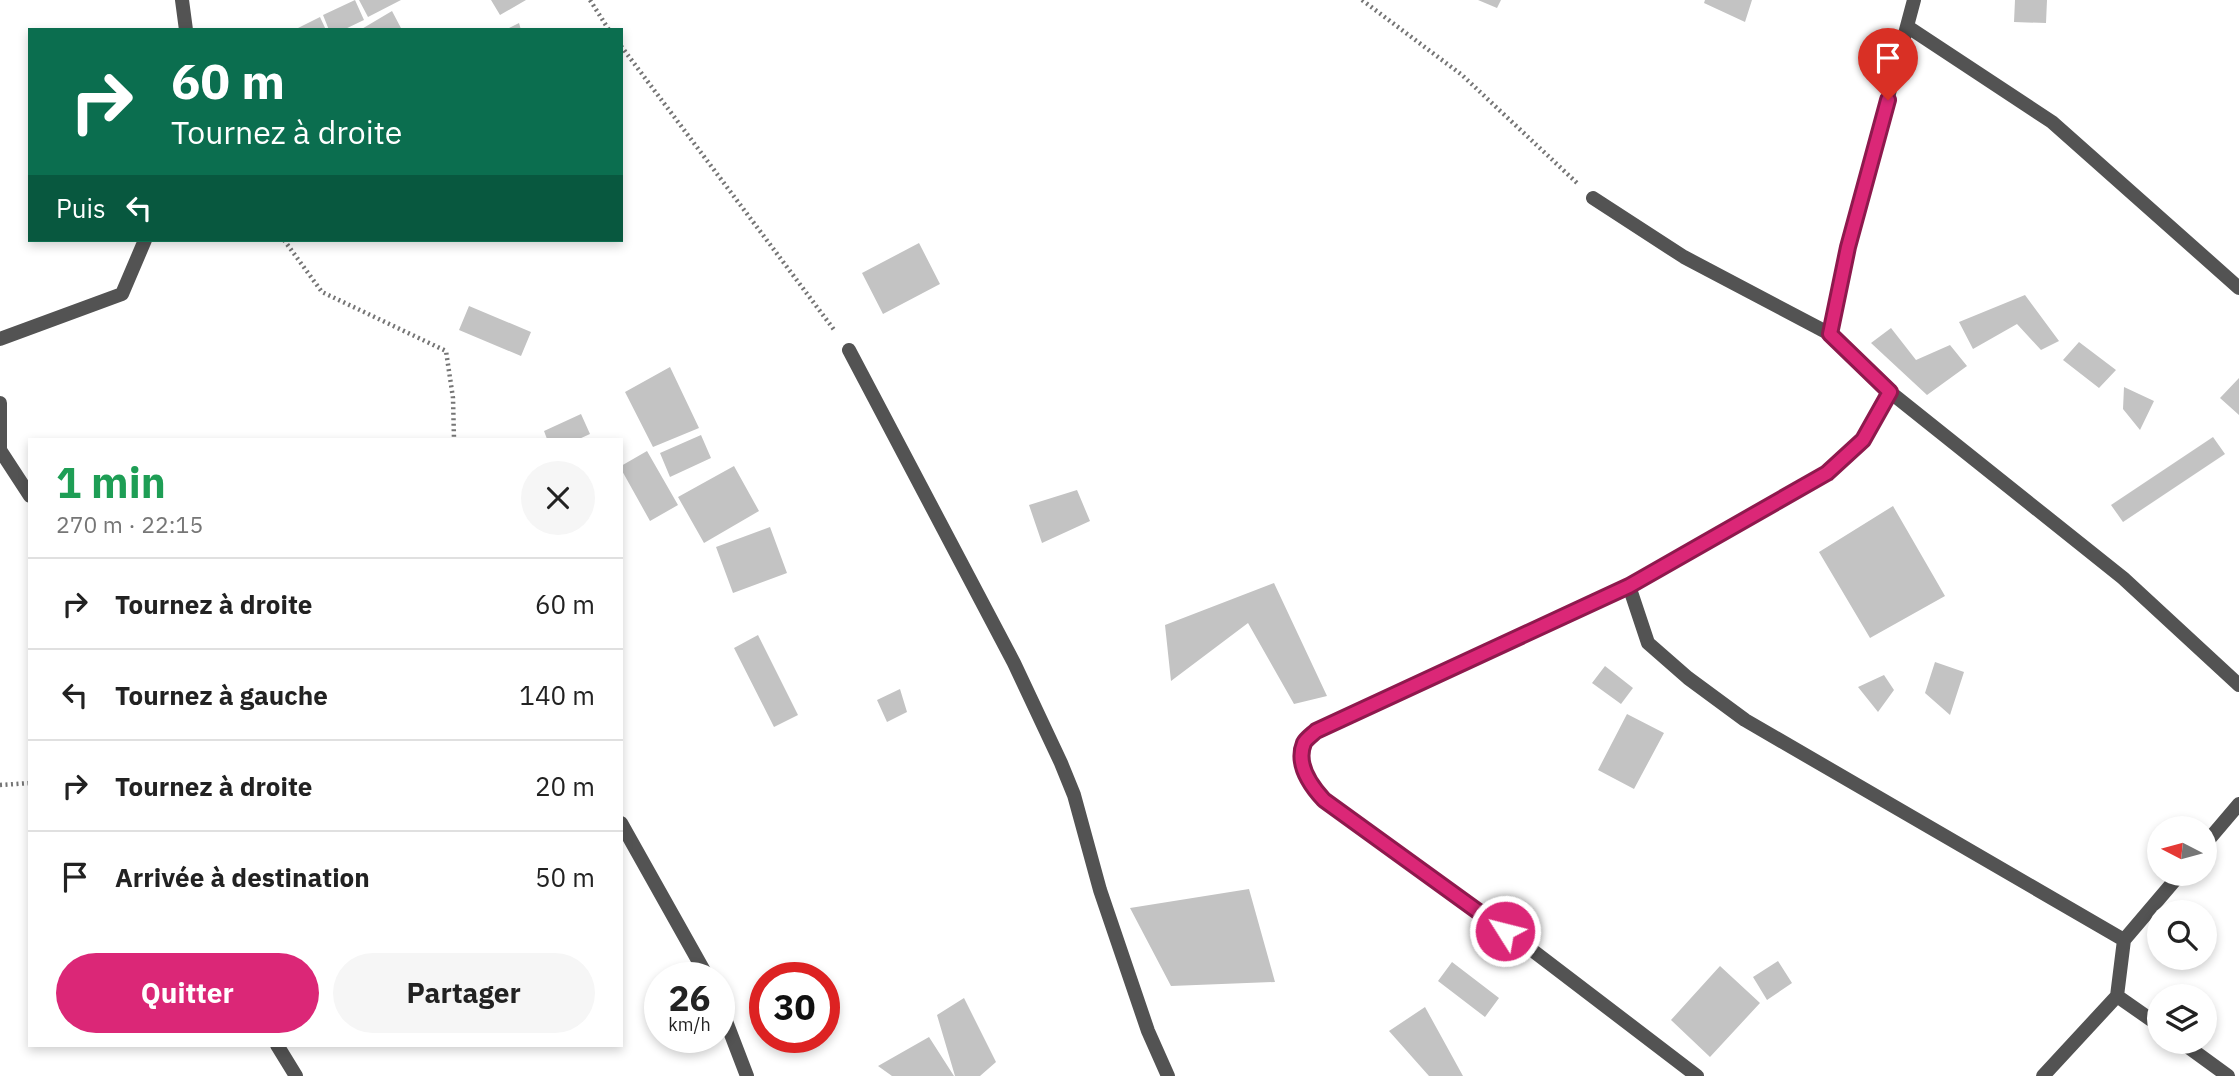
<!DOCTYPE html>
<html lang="fr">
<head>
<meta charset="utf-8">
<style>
  :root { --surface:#fff; --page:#f6f6f6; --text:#222; --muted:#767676; --line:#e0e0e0; --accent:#db2777 }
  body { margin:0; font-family:"IBM Plex Sans",sans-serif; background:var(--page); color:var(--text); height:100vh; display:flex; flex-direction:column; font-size:26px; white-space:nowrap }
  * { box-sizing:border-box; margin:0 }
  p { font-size:23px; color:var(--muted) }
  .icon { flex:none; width:38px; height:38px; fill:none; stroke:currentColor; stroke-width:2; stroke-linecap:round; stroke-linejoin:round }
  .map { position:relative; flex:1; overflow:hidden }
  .details { position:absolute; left:28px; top:438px; width:595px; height:609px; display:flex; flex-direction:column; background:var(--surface); border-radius:0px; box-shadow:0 4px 10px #0003 }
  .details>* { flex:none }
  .guide { position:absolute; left:28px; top:28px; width:595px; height:214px; border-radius:0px; box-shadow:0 4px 10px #0003; background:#0b6e4f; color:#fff; overflow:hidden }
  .needle { width:46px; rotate:276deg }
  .fabs { position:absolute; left:2147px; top:816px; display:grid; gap:14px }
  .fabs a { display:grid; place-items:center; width:70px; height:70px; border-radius:50%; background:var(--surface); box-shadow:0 4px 10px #0003; font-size:35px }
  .speed { position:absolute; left:644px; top:962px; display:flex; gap:14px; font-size:35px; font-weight:700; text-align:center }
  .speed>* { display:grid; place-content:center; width:91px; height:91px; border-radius:50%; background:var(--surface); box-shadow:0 4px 10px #0003; line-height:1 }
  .speed small { font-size:18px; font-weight:400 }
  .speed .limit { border:10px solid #d22; background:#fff; color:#111 }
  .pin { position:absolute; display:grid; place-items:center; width:60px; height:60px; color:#fff; margin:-72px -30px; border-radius:50% 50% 50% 0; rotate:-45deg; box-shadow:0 0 7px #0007 }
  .pin .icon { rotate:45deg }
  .me { position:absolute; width:77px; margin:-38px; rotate:306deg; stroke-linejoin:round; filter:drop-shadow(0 0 5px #0008) }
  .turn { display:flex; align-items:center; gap:24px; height:147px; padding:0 28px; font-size:32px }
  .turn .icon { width:91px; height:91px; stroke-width:2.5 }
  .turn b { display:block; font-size:49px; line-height:60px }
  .then { display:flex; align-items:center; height:66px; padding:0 28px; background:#0003; gap:14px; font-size:26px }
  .round { display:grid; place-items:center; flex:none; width:74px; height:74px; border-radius:37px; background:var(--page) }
  .overview { display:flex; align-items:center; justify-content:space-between; height:119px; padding:0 28px }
  h1 { font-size:42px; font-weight:800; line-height:52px; color:#1e9e55 }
  .button { display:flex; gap:14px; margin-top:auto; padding:14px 28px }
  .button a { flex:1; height:80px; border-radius:42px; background:var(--accent); color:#fff; font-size:28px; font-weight:800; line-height:80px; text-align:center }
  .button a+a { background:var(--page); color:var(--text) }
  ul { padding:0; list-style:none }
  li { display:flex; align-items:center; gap:21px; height:91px; padding:0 28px; border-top:2px solid var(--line) }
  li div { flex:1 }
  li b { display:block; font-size:26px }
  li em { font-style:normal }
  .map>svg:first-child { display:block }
</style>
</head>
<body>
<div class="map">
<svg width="2239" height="1076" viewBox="0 0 2239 1076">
  <rect width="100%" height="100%" fill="#fff"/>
  <path fill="#c3c3c3" d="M 355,0 L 364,20 L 343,30 L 329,30 L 323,15 Z
    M 359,0 L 401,0 L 368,17 Z
    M 491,0 L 526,0 L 500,15 Z
    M 1478,0 L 1501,0 L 1497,8 Z
    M 1705,0 L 1752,0 L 1745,22 L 1704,3 Z
    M 2015,0 L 2047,0 L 2046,23 L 2014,22 Z
    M 392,11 L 402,30 L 360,30 Z
    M 320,17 L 326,30 L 294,30 Z
    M 519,23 L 521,30 L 505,30 Z
    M 919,243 L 940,284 L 883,314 L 862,273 Z
    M 2025,295 L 2059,341 L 2041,350 L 2017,324 L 1973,349 L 1959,322 Z
    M 469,306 L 531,332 L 521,356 L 459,330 Z
    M 1891,328 L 1916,360 L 1950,345 L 1967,366 L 1927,395 L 1871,343 Z
    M 2079,342 L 2116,370 L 2099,388 L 2063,360 Z
    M 670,367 L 699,428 L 653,447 L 625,392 Z
    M 2239,378 L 2239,415 L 2220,398 Z
    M 2124,387 L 2154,401 L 2140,430 L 2123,409 Z
    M 581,414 L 590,434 L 579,439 L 547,439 L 544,431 Z
    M 701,435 L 711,458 L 670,477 L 660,453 Z
    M 2213,437 L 2225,454 L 2123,522 L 2111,505 Z
    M 647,451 L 678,505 L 650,521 L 621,469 L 621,466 Z
    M 734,466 L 759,511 L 704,543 L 678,497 Z
    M 1077,490 L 1090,521 L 1042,543 L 1029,505 Z
    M 1893,506 L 1945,596 L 1870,638 L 1819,552 Z
    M 770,527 L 787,573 L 733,593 L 716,547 Z
    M 1274,583 L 1327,696 L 1294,704 L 1248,623 L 1171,681 L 1165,625 Z
    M 758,635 L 798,715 L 774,727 L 734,648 Z
    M 1935,662 L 1964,672 L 1950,715 L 1925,693 Z
    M 1605,666 L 1633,688 L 1621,704 L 1592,683 Z
    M 1884,675 L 1894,690 L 1878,712 L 1858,687 Z
    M 900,689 L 907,712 L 887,722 L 877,700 Z
    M 1627,714 L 1664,733 L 1634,789 L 1598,770 Z
    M 1249,889 L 1275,982 L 1171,986 L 1130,908 Z
    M 1778,961 L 1792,983 L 1767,1000 L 1753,977 Z
    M 1452,962 L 1499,998 L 1485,1017 L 1438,981 Z
    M 1720,966 L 1760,1003 L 1710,1057 L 1671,1020 Z
    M 964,998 L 996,1062 L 980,1076 L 955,1076 L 937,1015 Z
    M 1425,1007 L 1463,1076 L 1429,1076 L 1389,1031 Z
    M 929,1037 L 954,1076 L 892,1076 L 878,1066 Z"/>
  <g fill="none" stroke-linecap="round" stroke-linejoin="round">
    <path stroke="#757575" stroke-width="4.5" stroke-dasharray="2 3.5" stroke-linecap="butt" d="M 590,0 L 609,30
      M 1362,0 L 1462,75 L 1577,183
      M 621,46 L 835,331
      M 284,240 L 322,292 L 446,351 L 453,398 L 454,439
      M 0,785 L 30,783"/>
    <path stroke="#535353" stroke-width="14" d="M 182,0 L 186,30
      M 1908,27 L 2052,122 L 2239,288
      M 1593,198 L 1684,257 L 1830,334 L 1890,392 L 2123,578 L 2239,685
      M 1830,334 L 1848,247 L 1914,0
      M 0,339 L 122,294 L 145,240
      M 849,350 L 1014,663 L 1061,763 L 1074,795 L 1100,890 L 1148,1031 L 1168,1076
      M 0,403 L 0,450 L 30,496
      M 1629,586 L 1648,643 L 1688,678 L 1745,720 L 2124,940
      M 621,823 L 708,978
      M 2205,844 L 2239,804
      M 2117,996 L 2160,1026
      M 719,1003 L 747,1076
      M 2180,1041 L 2228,1076
      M 277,1045 L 296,1076
      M 1697,1076 L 1528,947 L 1324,800 C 1311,786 1295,764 1304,743 C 1306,739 1313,734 1316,731 L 1629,586 L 1827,473 L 1863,440 L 1890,392
      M 2043,1076 L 2117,996 L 2124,940 L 2181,873"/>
  </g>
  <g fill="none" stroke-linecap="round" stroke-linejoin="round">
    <defs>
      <path id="route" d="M 1505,931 L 1324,800 C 1311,786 1295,765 1304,743 C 1306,739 1313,734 1316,731 L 1629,586 L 1827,473 L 1863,440 L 1890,392 L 1830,334 L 1848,247 L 1888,100"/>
    </defs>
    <use href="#route" stroke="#8e194d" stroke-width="18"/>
    <use href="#route" stroke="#db2777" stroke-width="12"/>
  </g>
</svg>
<div class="fabs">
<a><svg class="needle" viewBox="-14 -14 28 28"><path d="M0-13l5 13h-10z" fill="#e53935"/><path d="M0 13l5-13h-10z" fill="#767676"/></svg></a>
<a><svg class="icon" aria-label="search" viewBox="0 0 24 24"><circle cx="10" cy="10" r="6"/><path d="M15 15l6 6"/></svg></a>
<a><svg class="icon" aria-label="layers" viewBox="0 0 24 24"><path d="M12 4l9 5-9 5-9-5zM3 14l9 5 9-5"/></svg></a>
</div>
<div class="speed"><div>26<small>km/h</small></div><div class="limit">30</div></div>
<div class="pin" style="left:1888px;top:100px;background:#d93025"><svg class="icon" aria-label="arrive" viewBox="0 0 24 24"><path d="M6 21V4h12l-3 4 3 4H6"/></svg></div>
<svg class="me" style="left:1505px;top:931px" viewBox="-20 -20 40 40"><circle r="17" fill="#db2777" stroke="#fff" stroke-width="3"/><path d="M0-11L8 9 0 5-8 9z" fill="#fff"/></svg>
<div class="guide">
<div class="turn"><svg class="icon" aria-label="right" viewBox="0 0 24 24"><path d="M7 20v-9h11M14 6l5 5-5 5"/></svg><div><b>60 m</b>Tournez à droite</div></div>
<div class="then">Puis<svg class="icon" aria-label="left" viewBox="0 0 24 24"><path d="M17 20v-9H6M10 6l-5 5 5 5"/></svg></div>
</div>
<section class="details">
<div class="overview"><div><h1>1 min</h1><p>270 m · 22:15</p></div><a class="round"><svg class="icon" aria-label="close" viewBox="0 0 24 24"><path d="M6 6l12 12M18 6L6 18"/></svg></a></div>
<ul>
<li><svg class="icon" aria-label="right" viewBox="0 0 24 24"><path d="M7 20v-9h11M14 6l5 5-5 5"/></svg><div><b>Tournez à droite</b></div><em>60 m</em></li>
<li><svg class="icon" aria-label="left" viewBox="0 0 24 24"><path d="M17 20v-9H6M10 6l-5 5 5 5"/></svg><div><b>Tournez à gauche</b></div><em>140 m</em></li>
<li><svg class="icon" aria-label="right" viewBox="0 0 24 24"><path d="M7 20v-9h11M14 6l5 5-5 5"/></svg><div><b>Tournez à droite</b></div><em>20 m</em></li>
<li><svg class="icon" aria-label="arrive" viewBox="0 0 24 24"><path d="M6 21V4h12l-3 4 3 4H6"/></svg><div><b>Arrivée à destination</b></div><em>50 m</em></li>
</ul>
<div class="button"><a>Quitter</a><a>Partager</a></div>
</section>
</div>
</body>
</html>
